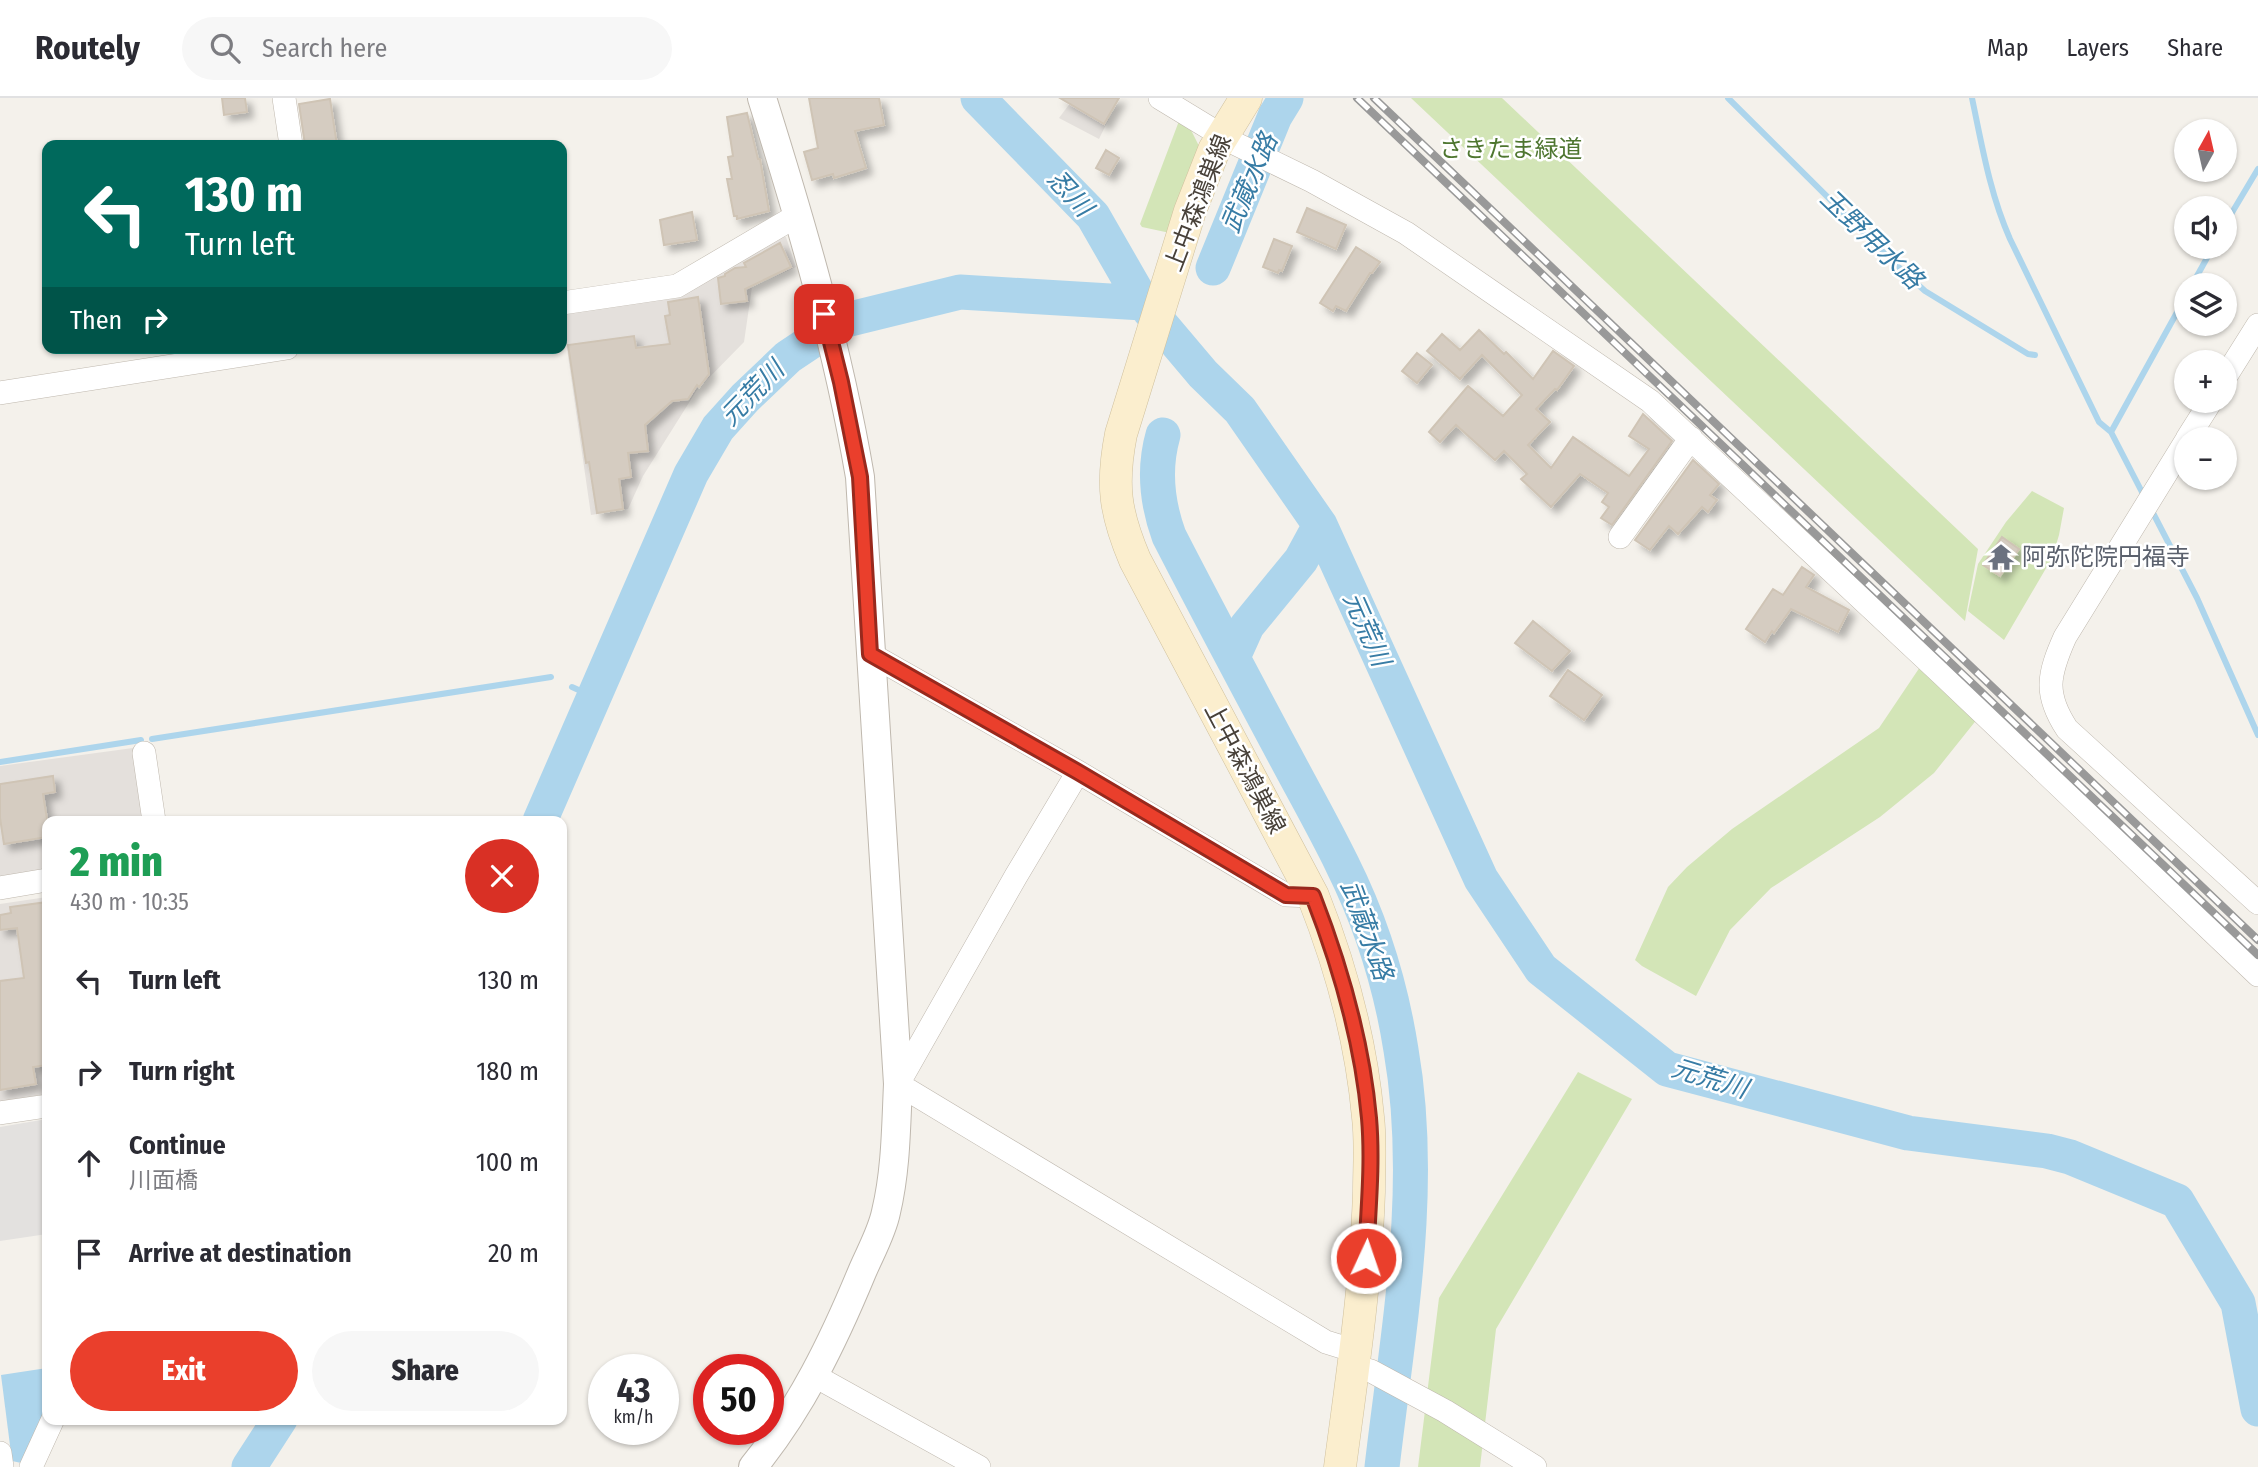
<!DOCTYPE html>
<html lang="en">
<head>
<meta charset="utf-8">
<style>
  :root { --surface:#fff; --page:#f7f7f7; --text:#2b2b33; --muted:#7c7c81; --line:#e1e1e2; --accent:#ea3f2c }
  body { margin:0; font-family:"Fira Sans Condensed","Noto Sans JP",sans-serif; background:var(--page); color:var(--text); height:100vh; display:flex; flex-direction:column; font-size:26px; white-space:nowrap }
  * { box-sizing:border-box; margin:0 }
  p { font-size:23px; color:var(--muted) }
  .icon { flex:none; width:38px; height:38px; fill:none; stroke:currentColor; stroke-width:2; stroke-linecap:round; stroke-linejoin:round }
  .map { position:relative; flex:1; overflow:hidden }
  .sheet { position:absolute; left:42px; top:718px; width:525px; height:609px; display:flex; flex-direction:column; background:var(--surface); border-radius:14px; box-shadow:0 2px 5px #0004 }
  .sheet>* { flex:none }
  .guide { position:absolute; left:42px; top:42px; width:525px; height:214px; border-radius:14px; box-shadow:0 2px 5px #0004; background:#00695c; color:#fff; overflow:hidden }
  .needle { width:46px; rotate:8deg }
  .controls { position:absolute; left:2174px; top:21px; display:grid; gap:14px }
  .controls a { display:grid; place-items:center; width:63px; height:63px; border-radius:50%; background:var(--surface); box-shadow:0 2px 5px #0004; font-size:35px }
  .speed { position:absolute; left:588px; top:1256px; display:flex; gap:14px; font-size:35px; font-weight:700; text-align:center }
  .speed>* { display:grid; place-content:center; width:91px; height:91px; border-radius:50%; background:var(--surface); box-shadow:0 2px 5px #0004; line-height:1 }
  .speed small { font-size:18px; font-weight:400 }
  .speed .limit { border:10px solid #d22; background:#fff; color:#111 }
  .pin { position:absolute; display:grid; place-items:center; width:60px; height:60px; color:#fff; margin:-30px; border-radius:14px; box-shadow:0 4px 10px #0006 }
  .me { position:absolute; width:77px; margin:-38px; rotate:3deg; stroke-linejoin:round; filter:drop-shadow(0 0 5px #0008) }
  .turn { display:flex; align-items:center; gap:24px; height:147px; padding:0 28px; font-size:32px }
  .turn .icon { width:91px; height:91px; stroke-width:2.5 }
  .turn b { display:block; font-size:49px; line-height:60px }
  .then { display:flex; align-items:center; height:66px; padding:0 28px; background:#0003; gap:14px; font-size:26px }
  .round { display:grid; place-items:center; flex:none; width:74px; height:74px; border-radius:37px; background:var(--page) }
  .head { display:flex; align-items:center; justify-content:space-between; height:119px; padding:0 28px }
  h1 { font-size:42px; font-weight:800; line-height:52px; color:#1e9e55 }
  .cta { display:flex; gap:14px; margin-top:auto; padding:14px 28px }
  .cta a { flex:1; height:80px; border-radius:42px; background:var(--accent); color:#fff; font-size:28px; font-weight:800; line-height:80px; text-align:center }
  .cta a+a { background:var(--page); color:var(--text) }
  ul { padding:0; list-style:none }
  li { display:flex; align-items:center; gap:21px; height:91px; padding:0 28px }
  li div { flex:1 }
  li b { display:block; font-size:26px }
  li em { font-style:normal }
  header { display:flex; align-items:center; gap:42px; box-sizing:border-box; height:98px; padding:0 35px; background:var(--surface); border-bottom:2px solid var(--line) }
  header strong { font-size:33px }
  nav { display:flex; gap:38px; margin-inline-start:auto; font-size:24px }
  .search { width:490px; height:63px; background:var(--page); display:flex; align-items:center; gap:18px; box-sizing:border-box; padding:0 24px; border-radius:38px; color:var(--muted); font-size:26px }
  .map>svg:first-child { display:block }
</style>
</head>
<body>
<header>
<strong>Routely</strong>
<div class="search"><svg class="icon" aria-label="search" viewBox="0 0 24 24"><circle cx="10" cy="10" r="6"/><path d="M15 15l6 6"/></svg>Search here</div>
<nav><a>Map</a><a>Layers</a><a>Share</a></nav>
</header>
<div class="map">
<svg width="2258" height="1369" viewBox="0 0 2258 1369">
  <defs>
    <filter id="shadow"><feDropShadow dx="6" dy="6" stdDeviation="3.5" flood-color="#0004"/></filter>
  </defs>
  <rect width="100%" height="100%" fill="#f4f1eb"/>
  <path fill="#e4e0dc" d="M 1074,0 L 1119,0 L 1099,41 L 1059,20 Z
    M 781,137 L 786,139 L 796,169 L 752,189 L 744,244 L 697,292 L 643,378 L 628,411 L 591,417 L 562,216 L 676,198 Z
    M 133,650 L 144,723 L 47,723 L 47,772 L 0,780 L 0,668 Z
    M 47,799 L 47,996 L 0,1004 L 0,806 Z"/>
  <path fill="#d3e5b7" d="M 1411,0 L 1502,0 L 1978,451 L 1965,523 Z
    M 1179,23 L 1190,30 L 1201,52 L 1170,135 L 1142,129 L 1140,126 Z
    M 2032,393 L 2064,410 L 2059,437 L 2052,460 L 2004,542 L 1968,513 L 1978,466 L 2006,424 Z
    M 1922,566 L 1978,620 L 1934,675 L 1880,719 L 1771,790 L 1730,832 L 1696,898 L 1642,868 L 1635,862 L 1668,789 L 1687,769 L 1732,731 L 1879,630 Z
    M 1578,974 L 1632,1001 L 1496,1231 L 1480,1369 L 1418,1369 L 1439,1200 Z"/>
  <path fill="#e3e1df" d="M 47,1021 L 47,1136 L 0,1143 L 0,1029 Z"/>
  <path fill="#add5ec" d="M 47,1270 L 47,1319 L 26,1366 L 12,1363 L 1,1277 Z"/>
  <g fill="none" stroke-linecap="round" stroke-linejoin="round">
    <path stroke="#add5ec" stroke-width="6" d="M 1728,0 L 1893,164 L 1925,193 L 2028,256 L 2035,257
      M 1972,0 C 1982,48 1990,96 2010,141 L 2099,324 L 2111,334 L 2144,398
      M 2224,128 L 2258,71
      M 2192,187 L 2213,149
      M 2111,334 L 2186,198
      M 2151,411 L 2197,500 L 2258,637
      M 572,589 L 594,599
      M 152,641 L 551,579
      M 0,664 L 141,642"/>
    <path stroke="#add5ec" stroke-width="35" d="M 978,0 L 1093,118 L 1143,205 L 1203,276 L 1240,312 L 1320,427 L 1481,781 L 1541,871 L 1667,971 L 1908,1035 L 2047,1053 L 2070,1059 L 2177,1103 L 2238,1205 L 2258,1311
      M 1213,170 L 1275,18 L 1286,0
      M 1163,337 C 1153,372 1157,405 1169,438 C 1207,512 1246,585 1285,658 C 1304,694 1324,729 1342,766 C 1371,824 1391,888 1401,952 C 1425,1090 1398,1232 1382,1369
      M 1233,559 L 1247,528 L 1301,462 L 1320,427
      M 540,723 L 691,376 L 718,330 L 745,300 L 788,259 L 842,223 L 960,194 L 1143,205
      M 249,1369 L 280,1321"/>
  </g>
  <path fill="#d5ccc1" stroke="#cfc4b5" stroke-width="2" filter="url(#shadow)" d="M 222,0 L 245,0 L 247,14 L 224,17 Z
    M 809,0 L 879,0 L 884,27 L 855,33 L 866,70 L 834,80 L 833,76 L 812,82 L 804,54 L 818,50 Z
    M 1060,0 L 1119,0 L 1104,26 Z
    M 330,1 L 337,47 L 305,47 L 299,6 Z
    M 747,15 L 758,61 L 760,61 L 769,113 L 737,121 L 737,118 L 734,118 L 727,81 L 732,81 L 728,59 L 733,58 L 727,19 Z
    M 1106,52 L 1119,60 L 1109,77 L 1096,70 Z
    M 1307,110 L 1346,127 L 1336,151 L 1297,134 Z
    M 692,114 L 697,142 L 664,147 L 660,122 Z
    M 1274,141 L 1292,148 L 1282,173 L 1279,172 L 1278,175 L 1263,169 Z
    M 780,145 L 791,169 L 745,191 L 747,203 L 721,206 L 718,180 L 725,178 L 725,176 L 735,170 L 746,169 L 744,165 Z
    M 1356,149 L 1380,164 L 1372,175 L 1370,175 L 1346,213 L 1336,208 L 1333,213 L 1320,205 Z
    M 698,199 L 709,276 L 699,289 L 697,287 L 688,301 L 672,303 L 645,327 L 648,353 L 628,355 L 631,379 L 619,381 L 623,411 L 597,415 L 589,364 L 586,365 L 568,247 L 634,238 L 636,250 L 670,246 L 665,218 L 670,217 L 668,204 Z
    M 1479,232 L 1504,256 L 1506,254 L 1533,281 L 1553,253 L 1574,268 L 1557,292 L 1555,291 L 1536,311 L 1550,324 L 1528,347 L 1551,370 L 1573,339 L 1629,378 L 1649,351 L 1629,338 L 1643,316 L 1672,343 L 1612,427 L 1601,420 L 1609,409 L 1602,404 L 1608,395 L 1580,376 L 1551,409 L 1521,381 L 1527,376 L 1504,353 L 1495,362 L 1456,327 L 1440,344 L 1429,334 L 1468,288 L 1503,318 L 1522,297 L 1482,257 L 1460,281 L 1427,253 L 1442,236 L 1460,252 Z
    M 1417,255 L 1432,267 L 1417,285 L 1402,273 Z
    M 1693,362 L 1719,386 L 1710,397 L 1717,402 L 1708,414 L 1702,409 L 1678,436 L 1669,428 L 1650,452 L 1635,442 Z
    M 2002,439 L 2019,451 L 2000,478 L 1983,467 Z
    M 1802,469 L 1814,477 L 1806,489 L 1849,512 L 1838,534 L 1791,511 L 1774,535 L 1772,533 L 1765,544 L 1746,531 L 1773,491 L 1783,497 Z
    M 1533,523 L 1570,553 L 1552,573 L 1515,545 Z
    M 1568,572 L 1602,597 L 1584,622 L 1550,598 Z
    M 53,678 L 55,694 L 43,696 L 47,721 L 47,739 L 4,746 L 0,720 L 0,686 Z
    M 47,804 L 47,967 L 33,969 L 36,986 L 0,992 L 0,883 L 24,880 L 17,830 L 0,832 L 0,817 L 11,815 L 10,809 Z"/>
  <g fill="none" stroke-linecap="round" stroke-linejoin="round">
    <defs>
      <path id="minor" d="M 284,0 L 291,47
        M 1160,0 L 1234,45 L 1312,83 L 1406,135 L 1650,303 L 1943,577 L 2258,877
        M 562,205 L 677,188 L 798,117
        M 2224,281 L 2258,227
        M 0,295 L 287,250
        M 2187,341 L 2211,303
        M 2186,343 L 2065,539 C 2048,577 2044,596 2067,631 L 2258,805
        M 1620,439 L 1691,340
        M 870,556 L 1078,674 L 1286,797 L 1313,798
        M 144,655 L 154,723
        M 1078,674 L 1016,778 L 898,986 L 1326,1244 L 1355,1253
        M 0,790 L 47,782
        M 0,1015 L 47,1008
        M 1353,1268 L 1371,1273 L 1445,1313 L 1535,1369
        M 815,1278 L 979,1369
        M 0,1355 L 2,1369
        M 31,1369 L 53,1321"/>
      <path id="tertiary" d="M 753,1369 C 801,1310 833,1244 862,1174 C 870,1155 882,1134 886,1114 C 896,1072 896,1029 898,986 L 860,379 C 838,250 801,124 762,0"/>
      <path id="secondary" d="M 1246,0 L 1214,52 L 1190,113 L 1121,336 C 1111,387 1115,415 1135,462 L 1313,798 C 1342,871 1361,941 1368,1019 C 1371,1044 1369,1069 1369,1094 C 1366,1186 1352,1278 1340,1369"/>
    </defs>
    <use href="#minor" stroke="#bfb8ae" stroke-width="24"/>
    <use href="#tertiary" stroke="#bfb8ae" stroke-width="30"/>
    <use href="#secondary" stroke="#d0c19e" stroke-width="33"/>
    <use href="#minor" stroke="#fff" stroke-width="23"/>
    <use href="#tertiary" stroke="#fff" stroke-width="28"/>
    <use href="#secondary" stroke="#fbeece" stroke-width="32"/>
    <defs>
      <path id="rail" d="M 1357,0 L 2258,857
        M 1374,0 L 2258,842"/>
    </defs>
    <use href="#rail" stroke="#999" stroke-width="8"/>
    <use href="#rail" stroke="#fff" stroke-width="5" stroke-dasharray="16" stroke-linecap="butt"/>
  </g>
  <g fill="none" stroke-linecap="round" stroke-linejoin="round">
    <defs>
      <path id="route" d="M 824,216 L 841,284 L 860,379 L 870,556 L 1078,674 L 1286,797 L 1313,798 C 1341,870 1362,943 1369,1020 C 1373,1066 1368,1114 1366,1160"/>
    </defs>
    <use href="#route" stroke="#98291d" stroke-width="18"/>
    <use href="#route" stroke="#ea3f2c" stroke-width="12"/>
  </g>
  <defs>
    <symbol id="temple-bare" viewBox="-9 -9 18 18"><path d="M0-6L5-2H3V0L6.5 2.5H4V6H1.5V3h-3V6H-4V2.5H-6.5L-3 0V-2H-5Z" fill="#6b7280" stroke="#fff" stroke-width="2.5" paint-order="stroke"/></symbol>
  </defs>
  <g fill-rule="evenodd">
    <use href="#temple-bare" x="1982" y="440" width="38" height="38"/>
  </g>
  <g text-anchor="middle" stroke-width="5" stroke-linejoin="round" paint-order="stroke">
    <g font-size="24" fill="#4e7630" stroke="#fff">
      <text x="1511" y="59">さきたま緑道</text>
    </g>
    <g font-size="24" fill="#484139" stroke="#fff">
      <text transform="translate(1198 105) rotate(-69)" y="8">上中森鴻巣線</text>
      <text transform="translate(1245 670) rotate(62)" y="8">上中森鴻巣線</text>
    </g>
    <g font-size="24" fill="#5b616d" stroke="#fff" text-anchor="start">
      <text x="2022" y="467">阿弥陀院円福寺</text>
    </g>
    <g font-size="26" font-style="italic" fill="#377ca5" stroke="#fff">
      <text transform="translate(1249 85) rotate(-67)" y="9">武蔵水路</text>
      <text transform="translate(1070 95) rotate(47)" y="9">忍川</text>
      <text transform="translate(1872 141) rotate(44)" y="9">玉野用水路</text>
      <text transform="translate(752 295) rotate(-46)" y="9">元荒川</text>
      <text transform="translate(1367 531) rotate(66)" y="9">元荒川</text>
      <text transform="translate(1367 832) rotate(70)" y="9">武蔵水路</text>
      <text transform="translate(1710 980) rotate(17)" y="9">元荒川</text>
    </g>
  </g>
</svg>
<div class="controls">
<a><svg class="needle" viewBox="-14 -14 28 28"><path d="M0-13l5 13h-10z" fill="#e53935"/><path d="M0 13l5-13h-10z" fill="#7c7c81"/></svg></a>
<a><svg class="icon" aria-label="sound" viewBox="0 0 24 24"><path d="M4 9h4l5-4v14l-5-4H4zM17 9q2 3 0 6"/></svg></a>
<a><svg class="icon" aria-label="layers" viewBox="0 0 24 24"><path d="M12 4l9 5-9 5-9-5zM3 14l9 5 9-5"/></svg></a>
<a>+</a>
<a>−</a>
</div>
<div class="speed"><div>43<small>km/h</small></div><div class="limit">50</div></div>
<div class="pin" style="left:824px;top:216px;background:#d93025"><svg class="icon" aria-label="arrive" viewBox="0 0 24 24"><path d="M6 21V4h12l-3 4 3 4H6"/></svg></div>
<svg class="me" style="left:1366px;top:1160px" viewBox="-20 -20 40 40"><circle r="17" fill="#ea3f2c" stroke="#fff" stroke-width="3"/><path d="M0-11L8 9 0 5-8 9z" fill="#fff"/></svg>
<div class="guide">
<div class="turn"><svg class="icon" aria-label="left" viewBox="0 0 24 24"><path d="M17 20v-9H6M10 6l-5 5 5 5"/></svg><div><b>130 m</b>Turn left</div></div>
<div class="then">Then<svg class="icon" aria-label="right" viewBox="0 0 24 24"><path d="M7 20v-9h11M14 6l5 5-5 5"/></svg></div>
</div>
<section class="sheet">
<div class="head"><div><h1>2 min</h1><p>430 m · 10:35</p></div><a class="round" style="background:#d93025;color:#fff"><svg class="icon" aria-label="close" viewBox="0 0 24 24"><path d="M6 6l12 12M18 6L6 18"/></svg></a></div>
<ul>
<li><svg class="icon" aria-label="left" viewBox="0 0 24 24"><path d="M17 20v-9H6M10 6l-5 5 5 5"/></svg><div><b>Turn left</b></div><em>130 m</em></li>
<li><svg class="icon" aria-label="right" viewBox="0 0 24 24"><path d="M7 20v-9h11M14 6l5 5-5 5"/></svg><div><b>Turn right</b></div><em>180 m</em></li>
<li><svg class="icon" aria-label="ahead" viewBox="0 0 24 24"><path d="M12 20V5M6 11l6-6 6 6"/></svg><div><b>Continue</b><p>川面橋</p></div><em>100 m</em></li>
<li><svg class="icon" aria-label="arrive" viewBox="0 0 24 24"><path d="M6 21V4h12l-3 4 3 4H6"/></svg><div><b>Arrive at destination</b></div><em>20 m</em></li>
</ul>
<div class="cta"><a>Exit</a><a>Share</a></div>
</section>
</div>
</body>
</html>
